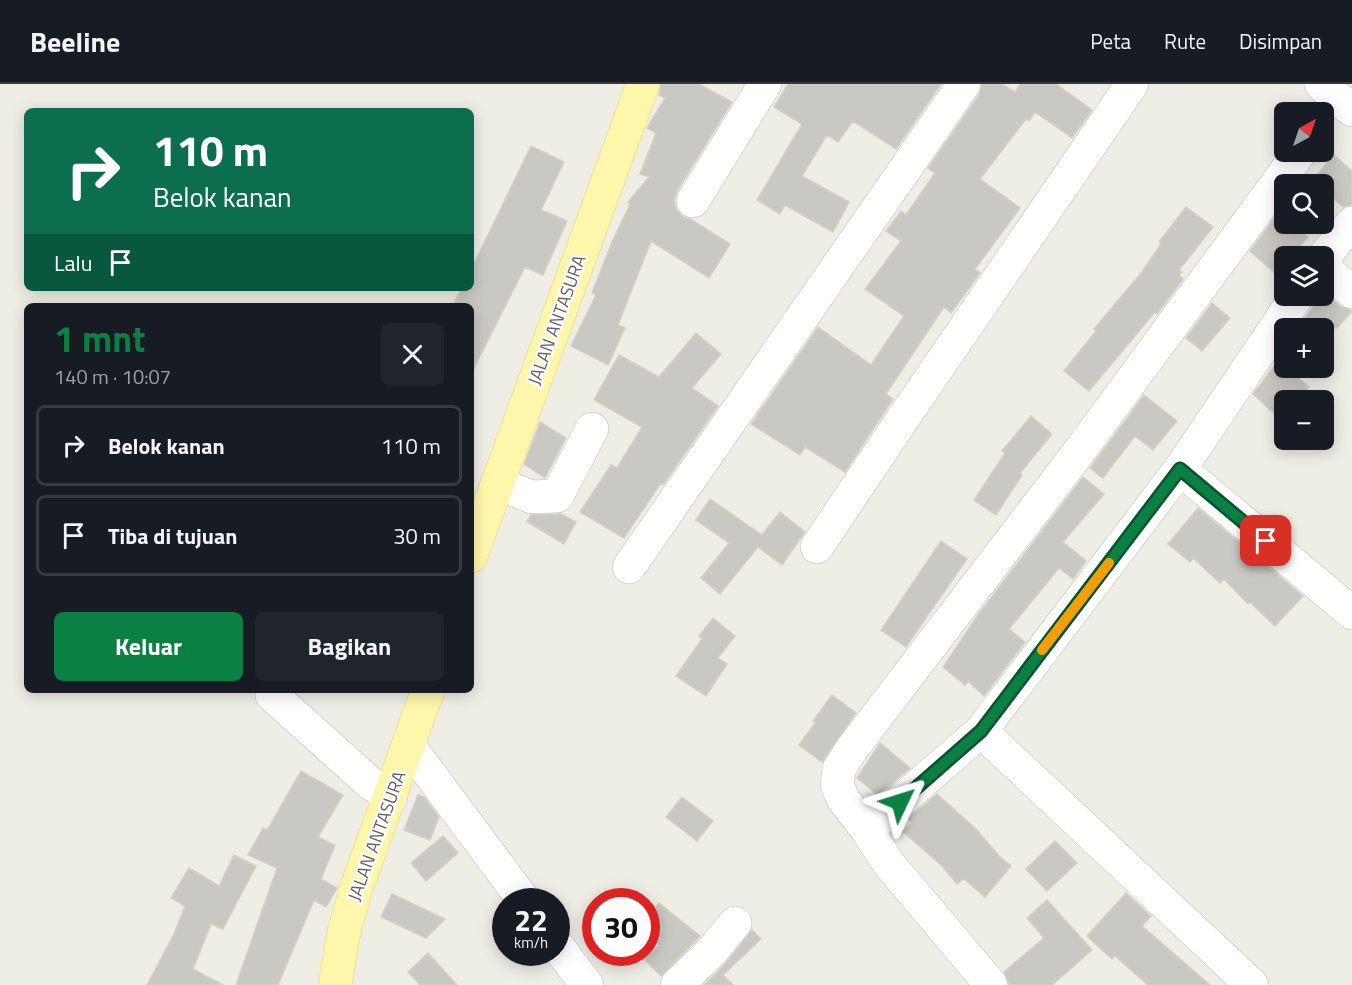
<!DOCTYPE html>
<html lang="id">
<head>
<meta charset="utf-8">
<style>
  :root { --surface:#171b24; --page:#20242c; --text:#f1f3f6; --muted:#9ea1a6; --line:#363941; --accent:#0b8043 }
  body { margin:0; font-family:"Titillium Web",sans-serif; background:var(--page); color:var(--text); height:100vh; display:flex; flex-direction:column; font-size:22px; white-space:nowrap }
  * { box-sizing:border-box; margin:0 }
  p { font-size:20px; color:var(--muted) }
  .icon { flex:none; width:33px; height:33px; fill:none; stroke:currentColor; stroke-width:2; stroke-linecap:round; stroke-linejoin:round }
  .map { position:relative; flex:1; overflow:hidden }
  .sheet { position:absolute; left:24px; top:219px; width:450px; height:390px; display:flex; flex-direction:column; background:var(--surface); border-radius:9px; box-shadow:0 3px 15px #0003 }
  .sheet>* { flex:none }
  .banner { position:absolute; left:24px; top:24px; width:450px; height:183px; border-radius:9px; box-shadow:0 3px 15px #0003; background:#0b6e4f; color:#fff; overflow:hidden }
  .needle { width:39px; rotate:40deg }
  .tools { position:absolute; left:1274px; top:18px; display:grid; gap:12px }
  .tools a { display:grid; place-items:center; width:60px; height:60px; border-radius:9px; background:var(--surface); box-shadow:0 3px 15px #0003; font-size:30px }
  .speed { position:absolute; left:492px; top:804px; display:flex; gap:12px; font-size:30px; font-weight:700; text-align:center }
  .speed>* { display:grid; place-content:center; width:78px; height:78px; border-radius:50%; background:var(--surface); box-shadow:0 3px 15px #0003; line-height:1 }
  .speed small { font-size:15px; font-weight:400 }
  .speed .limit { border:9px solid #d22; background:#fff; color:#111 }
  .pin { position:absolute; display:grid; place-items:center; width:51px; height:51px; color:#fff; margin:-26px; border-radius:12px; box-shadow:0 3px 9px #0006 }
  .me { position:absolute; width:66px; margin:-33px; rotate:49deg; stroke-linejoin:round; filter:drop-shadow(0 0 4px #0008) }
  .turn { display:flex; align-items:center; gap:21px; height:126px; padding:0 30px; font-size:27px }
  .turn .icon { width:78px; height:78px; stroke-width:2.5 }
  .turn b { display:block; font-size:42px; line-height:51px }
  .then { display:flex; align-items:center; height:57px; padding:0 30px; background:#0003; gap:12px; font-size:22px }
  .round { display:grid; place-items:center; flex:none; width:63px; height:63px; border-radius:9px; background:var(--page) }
  .overview { display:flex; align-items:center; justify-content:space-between; height:102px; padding:0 30px }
  h1 { font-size:36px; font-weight:700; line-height:45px; color:var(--accent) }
  .button { display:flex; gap:12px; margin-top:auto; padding:12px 30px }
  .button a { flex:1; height:69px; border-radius:9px; background:var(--accent); color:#fff; font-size:24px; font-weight:700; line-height:69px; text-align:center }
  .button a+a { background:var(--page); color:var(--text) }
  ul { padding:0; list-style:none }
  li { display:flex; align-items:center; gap:18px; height:81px; margin:0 12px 9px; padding:0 18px; border:3px solid var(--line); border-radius:9px }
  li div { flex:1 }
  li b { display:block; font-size:22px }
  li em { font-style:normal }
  header { display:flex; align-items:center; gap:36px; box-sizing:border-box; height:84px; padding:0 30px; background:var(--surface); border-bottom:2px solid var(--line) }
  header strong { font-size:28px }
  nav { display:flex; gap:33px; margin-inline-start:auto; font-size:21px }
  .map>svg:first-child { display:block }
</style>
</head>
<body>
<header>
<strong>Beeline</strong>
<nav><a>Peta</a><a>Rute</a><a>Disimpan</a></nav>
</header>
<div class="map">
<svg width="1352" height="901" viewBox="0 0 1352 901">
  <rect width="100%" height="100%" fill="#efeee5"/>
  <path fill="#cac8c2" stroke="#d4d0c3" stroke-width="1.5" d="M 661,0 L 699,0 L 732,18 L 677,107 L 674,117 L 676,125 L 683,133 L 692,136 L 730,160 L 709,194 L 651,157 L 618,241 L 625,244 L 608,281 L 571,262 L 596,211 L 592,209 L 612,158 L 630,120 L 628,118 L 649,93 L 640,90 L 656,49 L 647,44 L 665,14 L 659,11 Z
    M 788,0 L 941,0 L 896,65 L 853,37 L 838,58 L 827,51 L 802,92 L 849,118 L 833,148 L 785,121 L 780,130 L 757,116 L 802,40 L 774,23 Z
    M 982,0 L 1002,0 L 1015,8 L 1020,0 L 1056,0 L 1092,26 L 1072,54 L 1035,28 L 1029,37 L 1026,35 L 980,95 L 1020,124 L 975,185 L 980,189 L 951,229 L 944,223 L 886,310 L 893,315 L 845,388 L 805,363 L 800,371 L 751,340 L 818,243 L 871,281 L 904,232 L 865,205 L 901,157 L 886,147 L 901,127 L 906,131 L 935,89 L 928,84 L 979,11 Z
    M 531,62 L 564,78 L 541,126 L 567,137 L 543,191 L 525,183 L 471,290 L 471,222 L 453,221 L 462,204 L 471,204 L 471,186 Z
    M 1334,71 L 1352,87 L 1352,121 L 1343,123 L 1323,105 L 1323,100 L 1318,100 L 1313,96 Z
    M 1186,123 L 1213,143 L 1179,186 L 1182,188 L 1179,191 L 1183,195 L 1157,230 L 1155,228 L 1089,307 L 1064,287 L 1096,247 L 1094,245 L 1141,189 L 1161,160 L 1159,158 Z
    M 1279,128 L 1284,133 L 1284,140 L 1292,140 L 1308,153 L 1291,172 L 1284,172 L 1284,180 L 1276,190 L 1250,167 Z
    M 1323,208 L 1340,222 L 1352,227 L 1337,244 L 1298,244 L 1313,223 L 1315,212 L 1323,212 Z
    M 1212,219 L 1230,234 L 1202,267 L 1186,254 Z
    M 696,249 L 721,270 L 692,304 L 718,322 L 663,401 L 661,399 L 624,454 L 580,428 L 611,381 L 617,384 L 642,343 L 594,316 L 619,271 L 659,293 Z
    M 1279,276 L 1284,284 L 1287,284 L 1309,303 L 1296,316 L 1284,316 L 1284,339 L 1253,310 Z
    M 1144,311 L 1177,337 L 1153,366 L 1135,352 L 1103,394 L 1090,384 Z
    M 1031,332 L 1052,350 L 1020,389 L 1022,391 L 996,431 L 974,416 L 1005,369 L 1002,367 Z
    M 540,338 L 566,354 L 545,394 L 524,380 Z
    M 1083,393 L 1104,410 L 1063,458 L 1086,477 L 1073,495 L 1059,484 L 1009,545 L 1025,558 L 984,612 L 968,597 L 965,601 L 943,583 L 978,531 Z
    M 710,415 L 762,451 L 780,428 L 805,448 L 782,481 L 758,463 L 720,510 L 701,494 L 729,459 L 696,436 Z
    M 1198,424 L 1303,512 L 1275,542 L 1250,518 L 1248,520 L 1224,495 L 1220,499 L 1193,474 L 1190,478 L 1168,460 Z
    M 561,430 L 576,438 L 564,460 L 527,438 L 531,431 Z
    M 941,457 L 967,475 L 906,563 L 881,546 Z
    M 713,534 L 735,552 L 718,574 L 727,580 L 706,612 L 676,592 L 702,555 L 699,552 Z
    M 832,611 L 856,629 L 822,678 L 799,661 L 815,639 L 813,637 Z
    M 880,659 L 910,684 L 878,711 L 857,694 Z
    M 301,687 L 343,711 L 318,753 L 335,761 L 321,795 L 337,804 L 326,823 L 314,816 L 278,901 L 236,901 L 277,784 L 248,771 L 263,744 L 267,746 Z
    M 937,710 L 977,746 L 999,772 L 1011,782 L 985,813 L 964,795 L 957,800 L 941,781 L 903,748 L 912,738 L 908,735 Z
    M 418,711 L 424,713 L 439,733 L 430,756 L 404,746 Z
    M 682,713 L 713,737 L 697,757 L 666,733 Z
    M 443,752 L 458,769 L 426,797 L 411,779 Z
    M 1055,757 L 1077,779 L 1047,807 L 1026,785 Z
    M 234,771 L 256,782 L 223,845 L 211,840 L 193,885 L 223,901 L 147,901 L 174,850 L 185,822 L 171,814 L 189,784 L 219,802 Z
    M 1126,809 L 1151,832 L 1142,842 L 1210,901 L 1148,901 L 1115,872 L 1112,875 L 1087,852 Z
    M 392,810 L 445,835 L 426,854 L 381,833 Z
    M 1047,816 L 1092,866 L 1052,901 L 1009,901 L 1004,888 L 1044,854 L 1027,834 Z
    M 659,819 L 700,852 L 661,892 L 644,875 L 659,861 L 646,851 L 646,836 Z
    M 752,846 L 761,855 L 723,891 L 733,901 L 704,901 L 725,880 Z
    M 428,869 L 457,901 L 420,901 L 408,888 Z"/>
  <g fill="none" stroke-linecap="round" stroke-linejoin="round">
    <defs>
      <path id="minor" d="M 1321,0 L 1352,26
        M 693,117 L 765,0
        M 1323,174 L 1352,139
        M 1323,184 L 1352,208
        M 1180,385 L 1352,529
        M 497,399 L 532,413 L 557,412 L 592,345
        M 817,463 L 904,333 L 1132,0
        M 629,483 L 964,0
        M 272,611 L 370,699 L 391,713
        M 981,647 L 1252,901
        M 409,662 L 525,818
        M 867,746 L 981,647 L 1180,385 L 1297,212
        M 556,860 L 587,901
        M 677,901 L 711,868 L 735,839
        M 991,901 L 889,780 L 867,746 L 843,715 L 837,701 L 839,685 L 851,666 L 1081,365 L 1300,68"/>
      <path id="major" d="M 471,472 L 643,0
        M 335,901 L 344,848 L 357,802 L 428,606"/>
    </defs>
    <use href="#minor" stroke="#b8babf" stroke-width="34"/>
    <use href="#major" stroke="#f1d15d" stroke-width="34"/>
    <use href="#minor" stroke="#fff" stroke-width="33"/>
    <use href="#major" stroke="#fef7ab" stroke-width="33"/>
  </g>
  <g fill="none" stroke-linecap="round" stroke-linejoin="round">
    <defs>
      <path id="route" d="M 900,718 L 981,647 L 1180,385 L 1266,457"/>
    </defs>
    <use href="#route" stroke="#07532c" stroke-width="15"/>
    <use href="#route" stroke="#0b8043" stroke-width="10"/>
    <path stroke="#f59e0b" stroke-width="10" d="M 1042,566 L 1109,479"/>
  </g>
  <g text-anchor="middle" stroke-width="4.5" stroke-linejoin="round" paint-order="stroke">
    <g font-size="18" fill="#5d6066" stroke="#fff">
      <text transform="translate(557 236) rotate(-70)" y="6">JALAN ANTASURA</text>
      <text transform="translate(377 752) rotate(-70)" y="6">JALAN ANTASURA</text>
    </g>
  </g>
</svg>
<div class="tools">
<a><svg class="needle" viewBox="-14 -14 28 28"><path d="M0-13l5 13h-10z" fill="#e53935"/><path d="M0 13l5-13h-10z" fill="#9ea1a6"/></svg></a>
<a><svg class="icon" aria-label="search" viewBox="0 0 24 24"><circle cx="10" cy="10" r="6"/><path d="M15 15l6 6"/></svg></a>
<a><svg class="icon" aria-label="layers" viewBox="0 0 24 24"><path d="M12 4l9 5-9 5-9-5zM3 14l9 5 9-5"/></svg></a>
<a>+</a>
<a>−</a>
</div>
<div class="speed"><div>22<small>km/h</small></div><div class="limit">30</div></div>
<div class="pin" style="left:1266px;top:457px;background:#d93025"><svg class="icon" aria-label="arrive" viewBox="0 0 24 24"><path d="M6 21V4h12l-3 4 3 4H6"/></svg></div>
<svg class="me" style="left:900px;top:718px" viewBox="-20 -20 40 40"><path d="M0-17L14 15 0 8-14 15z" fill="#0b8043" stroke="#fff" stroke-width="4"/></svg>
<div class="banner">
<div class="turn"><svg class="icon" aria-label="right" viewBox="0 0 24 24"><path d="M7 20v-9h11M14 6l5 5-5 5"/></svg><div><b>110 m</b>Belok kanan</div></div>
<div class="then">Lalu<svg class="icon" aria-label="arrive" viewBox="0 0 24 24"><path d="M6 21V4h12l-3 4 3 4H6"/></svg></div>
</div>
<section class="sheet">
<div class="overview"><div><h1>1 mnt</h1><p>140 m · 10:07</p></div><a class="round"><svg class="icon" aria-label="close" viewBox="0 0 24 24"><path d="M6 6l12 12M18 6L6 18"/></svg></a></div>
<ul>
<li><svg class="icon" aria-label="right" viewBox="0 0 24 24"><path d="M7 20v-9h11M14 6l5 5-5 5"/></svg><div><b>Belok kanan</b></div><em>110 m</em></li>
<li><svg class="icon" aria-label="arrive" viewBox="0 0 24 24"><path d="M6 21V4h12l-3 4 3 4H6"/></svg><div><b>Tiba di tujuan</b></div><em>30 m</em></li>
</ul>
<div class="button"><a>Keluar</a><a>Bagikan</a></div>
</section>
</div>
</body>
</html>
